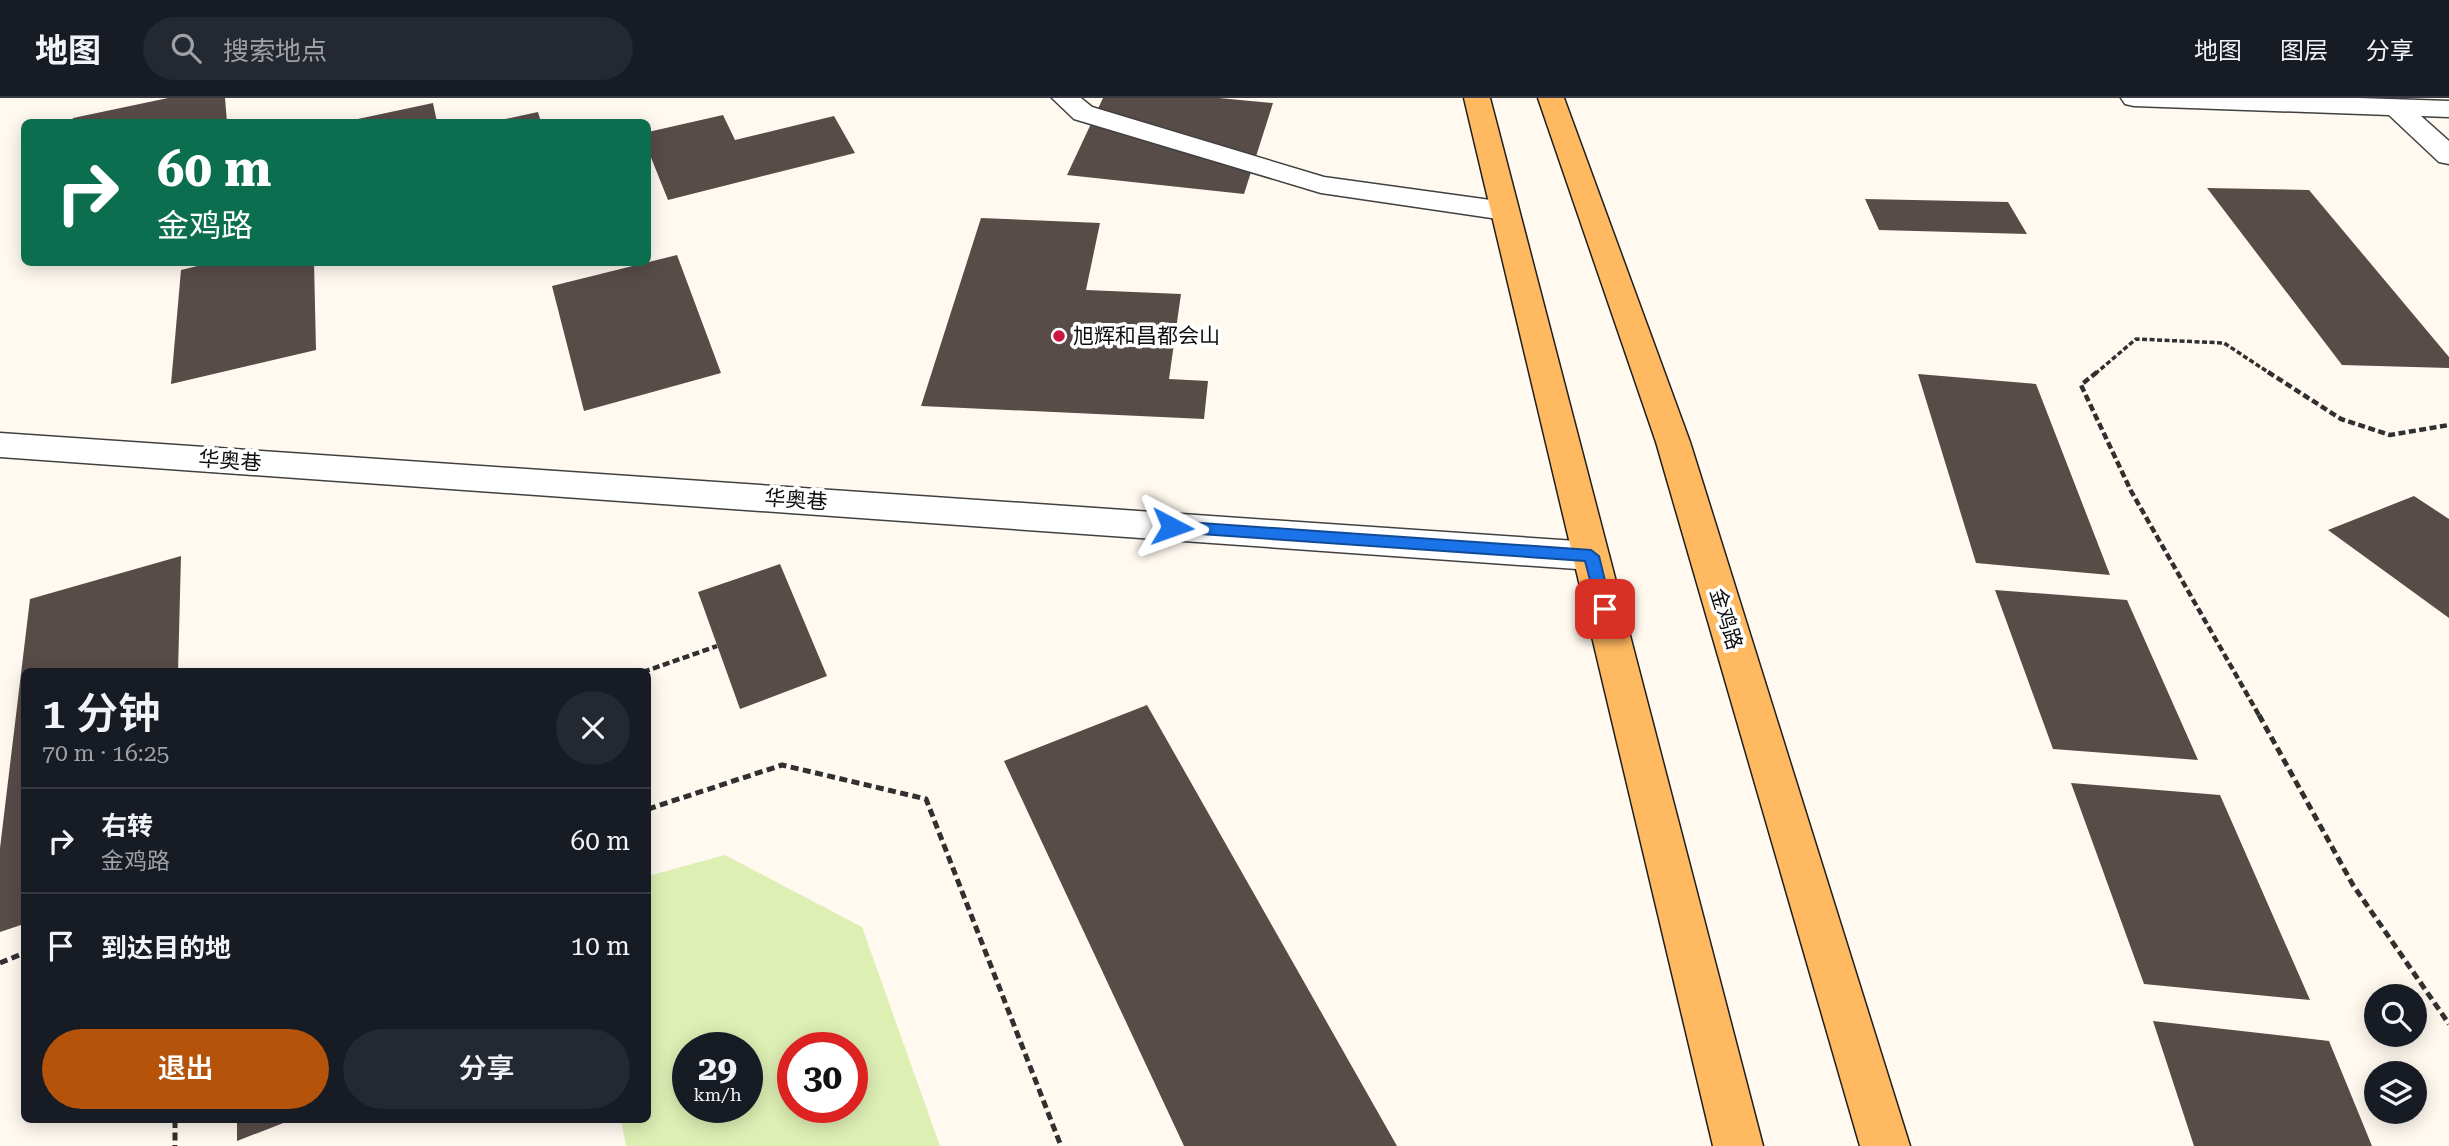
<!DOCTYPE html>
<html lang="zh">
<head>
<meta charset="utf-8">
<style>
  :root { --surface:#171b24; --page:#242831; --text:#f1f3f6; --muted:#9ea1a6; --line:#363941; --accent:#b45309 }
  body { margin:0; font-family:"Roboto Serif","Noto Sans SC",serif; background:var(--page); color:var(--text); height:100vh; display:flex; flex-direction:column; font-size:26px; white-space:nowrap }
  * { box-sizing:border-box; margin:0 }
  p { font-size:23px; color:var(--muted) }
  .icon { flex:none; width:38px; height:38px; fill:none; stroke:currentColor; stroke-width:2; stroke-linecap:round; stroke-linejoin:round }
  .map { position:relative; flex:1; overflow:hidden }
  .panel { position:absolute; left:21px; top:570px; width:630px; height:455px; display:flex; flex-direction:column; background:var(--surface); border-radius:10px; box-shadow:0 4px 18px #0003 }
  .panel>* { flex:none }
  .banner { position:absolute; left:21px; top:21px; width:630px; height:147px; border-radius:10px; box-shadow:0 4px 18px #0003; background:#0b6e4f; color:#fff; overflow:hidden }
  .tools { position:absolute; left:2364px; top:886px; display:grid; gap:14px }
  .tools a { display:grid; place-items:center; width:63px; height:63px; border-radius:50%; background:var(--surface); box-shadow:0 4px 18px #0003; font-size:35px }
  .speed { position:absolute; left:672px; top:934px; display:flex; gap:14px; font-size:35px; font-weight:700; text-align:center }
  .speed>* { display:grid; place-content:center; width:91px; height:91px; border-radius:50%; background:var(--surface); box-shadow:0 4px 18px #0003; line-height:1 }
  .speed small { font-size:18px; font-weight:400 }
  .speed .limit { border:10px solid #d22; background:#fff; color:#111 }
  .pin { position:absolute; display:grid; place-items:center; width:60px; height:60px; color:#fff; margin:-30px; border-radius:14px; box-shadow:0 4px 10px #0006 }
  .me { position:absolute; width:77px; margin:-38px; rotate:94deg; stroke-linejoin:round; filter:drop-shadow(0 0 5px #0008) }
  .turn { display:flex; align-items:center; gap:24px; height:147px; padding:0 21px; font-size:32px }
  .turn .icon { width:91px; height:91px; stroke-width:2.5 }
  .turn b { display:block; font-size:49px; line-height:60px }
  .round { display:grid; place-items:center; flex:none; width:74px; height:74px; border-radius:37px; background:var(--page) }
  .head { display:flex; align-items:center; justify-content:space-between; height:119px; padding:0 21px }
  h1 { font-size:42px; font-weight:600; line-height:52px }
  .cta { display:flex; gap:14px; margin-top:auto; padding:14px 21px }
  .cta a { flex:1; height:80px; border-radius:42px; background:var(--accent); color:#fff; font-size:28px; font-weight:600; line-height:80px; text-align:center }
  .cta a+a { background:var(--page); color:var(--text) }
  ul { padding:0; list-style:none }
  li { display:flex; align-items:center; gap:21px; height:105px; padding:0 21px; border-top:2px solid var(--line) }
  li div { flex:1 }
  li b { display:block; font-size:26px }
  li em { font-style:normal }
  header { display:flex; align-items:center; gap:42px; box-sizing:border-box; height:98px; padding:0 35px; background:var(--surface); border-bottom:2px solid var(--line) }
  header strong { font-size:33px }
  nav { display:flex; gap:38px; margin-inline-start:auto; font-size:24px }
  .search { width:490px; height:63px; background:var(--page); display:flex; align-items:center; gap:18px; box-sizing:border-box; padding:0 24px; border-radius:38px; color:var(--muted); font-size:26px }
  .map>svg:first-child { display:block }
</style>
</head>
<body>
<header>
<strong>地图</strong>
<div class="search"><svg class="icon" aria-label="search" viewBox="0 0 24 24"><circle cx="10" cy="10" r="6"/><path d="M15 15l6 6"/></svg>搜索地点</div>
<nav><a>地图</a><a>图层</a><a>分享</a></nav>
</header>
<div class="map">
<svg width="2449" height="1048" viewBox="0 0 2449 1048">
  <rect width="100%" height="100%" fill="#fff9f0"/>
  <path fill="#deefb4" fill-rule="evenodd" d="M 725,757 L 862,829 L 940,1048 L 626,1048 L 621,1022 L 648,1022 L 648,778 ZM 688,950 L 747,950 L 747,1010 L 688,1010 ZM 793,950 L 852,950 L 852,1010 L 793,1010 Z"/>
  <path fill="#584c49" d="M 168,0 L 225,0 L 227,24 L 72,24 L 73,20 Z
    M 1103,0 L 1219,0 L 1273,5 L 1244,96 L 1067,77 Z
    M 433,5 L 437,24 L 354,24 L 353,22 Z
    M 538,14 L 541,24 L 496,24 L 496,23 Z
    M 723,17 L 735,42 L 834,18 L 855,55 L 668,102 L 648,52 L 648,34 Z
    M 2207,90 L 2309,92 L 2449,259 L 2449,270 L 2342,267 Z
    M 1865,101 L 2008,104 L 2027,136 L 1879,132 Z
    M 981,120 L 1100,125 L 1086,192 L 1181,196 L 1169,281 L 1208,283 L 1204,321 L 921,308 Z
    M 677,157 L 721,275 L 584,313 L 552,188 Z
    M 214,164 L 314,164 L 316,252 L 171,286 L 181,172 Z
    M 1918,276 L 2036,286 L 2110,477 L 1976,465 Z
    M 2414,398 L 2449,421 L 2449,520 L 2328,432 Z
    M 181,458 L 178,574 L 24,574 L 24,826 L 0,834 L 0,750 L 30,501 Z
    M 780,466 L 827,578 L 740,611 L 698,494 Z
    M 1995,492 L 2127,502 L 2198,662 L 2053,651 Z
    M 1147,607 L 1397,1048 L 1184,1048 L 1004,663 Z
    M 2071,685 L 2220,697 L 2310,902 L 2144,886 Z
    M 2153,923 L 2329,943 L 2372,1048 L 2194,1048 Z
    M 237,1022 L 291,1022 L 237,1043 Z"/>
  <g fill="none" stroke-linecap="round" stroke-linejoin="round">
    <defs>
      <path id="minor" d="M 1052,0 L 1081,0 L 1092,9 L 1324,79 L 1505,104 L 1515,107 L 1519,113 L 1515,119 L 1505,122 L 1321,95 L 1074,21 Z
        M 2121,0 L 2359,0 L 2449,3 L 2449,19 L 2421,18 L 2449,43 L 2449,66 L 2439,64 L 2389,17 L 2134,8 L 2125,6 Z
        M 0,335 L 1591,444 L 1604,448 L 1609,458 L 1604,468 L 1591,472 L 0,359 Z"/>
      <path id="major" d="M 1464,0 L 1490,0 L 1763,1048 L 1713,1048 Z
        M 1538,0 L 1564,0 L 1690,344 L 1910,1048 L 1860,1048 L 1656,344 Z"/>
    </defs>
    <use href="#minor" stroke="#414141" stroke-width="3"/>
    <use href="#major" stroke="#1f1f1f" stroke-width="3"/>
    <path stroke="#303030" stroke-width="3.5" stroke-dasharray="5 2.5" stroke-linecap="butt" d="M 2095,276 L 2136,241 L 2224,245 L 2271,276"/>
    <path stroke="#303030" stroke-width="4.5" stroke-dasharray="7 3.5" stroke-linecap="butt" d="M 2097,274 L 2081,287 L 2131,393 L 2260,619
      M 2268,274 L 2341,321 L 2390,337 L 2449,327
      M 643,574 L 717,548"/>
    <path stroke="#303030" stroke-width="5" stroke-dasharray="8 4.5" stroke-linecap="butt" d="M 2259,617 L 2353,787 L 2449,926
      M 648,711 L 782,667 L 926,701 L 1061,1048
      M 0,865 L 24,855
      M 175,1022 L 175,1048"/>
    <use href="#minor" fill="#fff" fill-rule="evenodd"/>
    <use href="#major" fill="#ffb960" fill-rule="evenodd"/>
  </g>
  <path fill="#1a73e8" stroke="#114b97" stroke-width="2" d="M 1172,423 L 1591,452 L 1599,458 L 1612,511 L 1605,517 L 1599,516 L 1585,463 L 1172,434 L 1165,429 Z"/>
  <circle fill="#cf1643" stroke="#fff" stroke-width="2.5" cx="1059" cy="238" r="7"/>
  <g text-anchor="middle" stroke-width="7" stroke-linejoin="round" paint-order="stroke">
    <g font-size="21" fill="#0e0e0e" stroke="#fff" text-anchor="start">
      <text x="1073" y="245">旭辉和昌都会山</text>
    </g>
    <g font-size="21" fill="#0e0e0e" stroke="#fff">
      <text transform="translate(230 363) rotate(4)" y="7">华奥巷</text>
      <text transform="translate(796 402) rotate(4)" y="7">华奥巷</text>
      <text transform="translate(1726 521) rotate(73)" y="7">金鸡路</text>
    </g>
  </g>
</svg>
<div class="tools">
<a><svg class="icon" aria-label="search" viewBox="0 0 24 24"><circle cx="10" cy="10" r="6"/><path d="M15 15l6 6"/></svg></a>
<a><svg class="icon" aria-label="layers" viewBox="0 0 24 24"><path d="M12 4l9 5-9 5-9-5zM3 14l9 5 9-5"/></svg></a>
</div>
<div class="speed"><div>29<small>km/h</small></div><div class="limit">30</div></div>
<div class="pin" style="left:1605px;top:511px;background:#d93025"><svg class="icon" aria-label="arrive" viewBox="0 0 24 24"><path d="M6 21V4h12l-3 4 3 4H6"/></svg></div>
<svg class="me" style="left:1172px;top:429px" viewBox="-20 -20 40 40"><path d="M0-17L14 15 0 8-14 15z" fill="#1a73e8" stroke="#fff" stroke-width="4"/></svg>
<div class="banner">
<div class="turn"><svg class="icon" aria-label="right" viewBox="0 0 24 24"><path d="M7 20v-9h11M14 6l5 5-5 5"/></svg><div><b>60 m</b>金鸡路</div></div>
</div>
<section class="panel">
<div class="head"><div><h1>1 分钟</h1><p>70 m · 16:25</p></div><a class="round"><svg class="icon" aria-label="close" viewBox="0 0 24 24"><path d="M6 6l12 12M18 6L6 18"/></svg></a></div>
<ul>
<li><svg class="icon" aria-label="right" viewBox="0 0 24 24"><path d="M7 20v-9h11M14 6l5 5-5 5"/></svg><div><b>右转</b><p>金鸡路</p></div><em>60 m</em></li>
<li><svg class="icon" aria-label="arrive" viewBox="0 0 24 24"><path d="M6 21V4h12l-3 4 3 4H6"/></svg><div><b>到达目的地</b></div><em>10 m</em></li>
</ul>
<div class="cta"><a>退出</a><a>分享</a></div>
</section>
</div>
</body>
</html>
